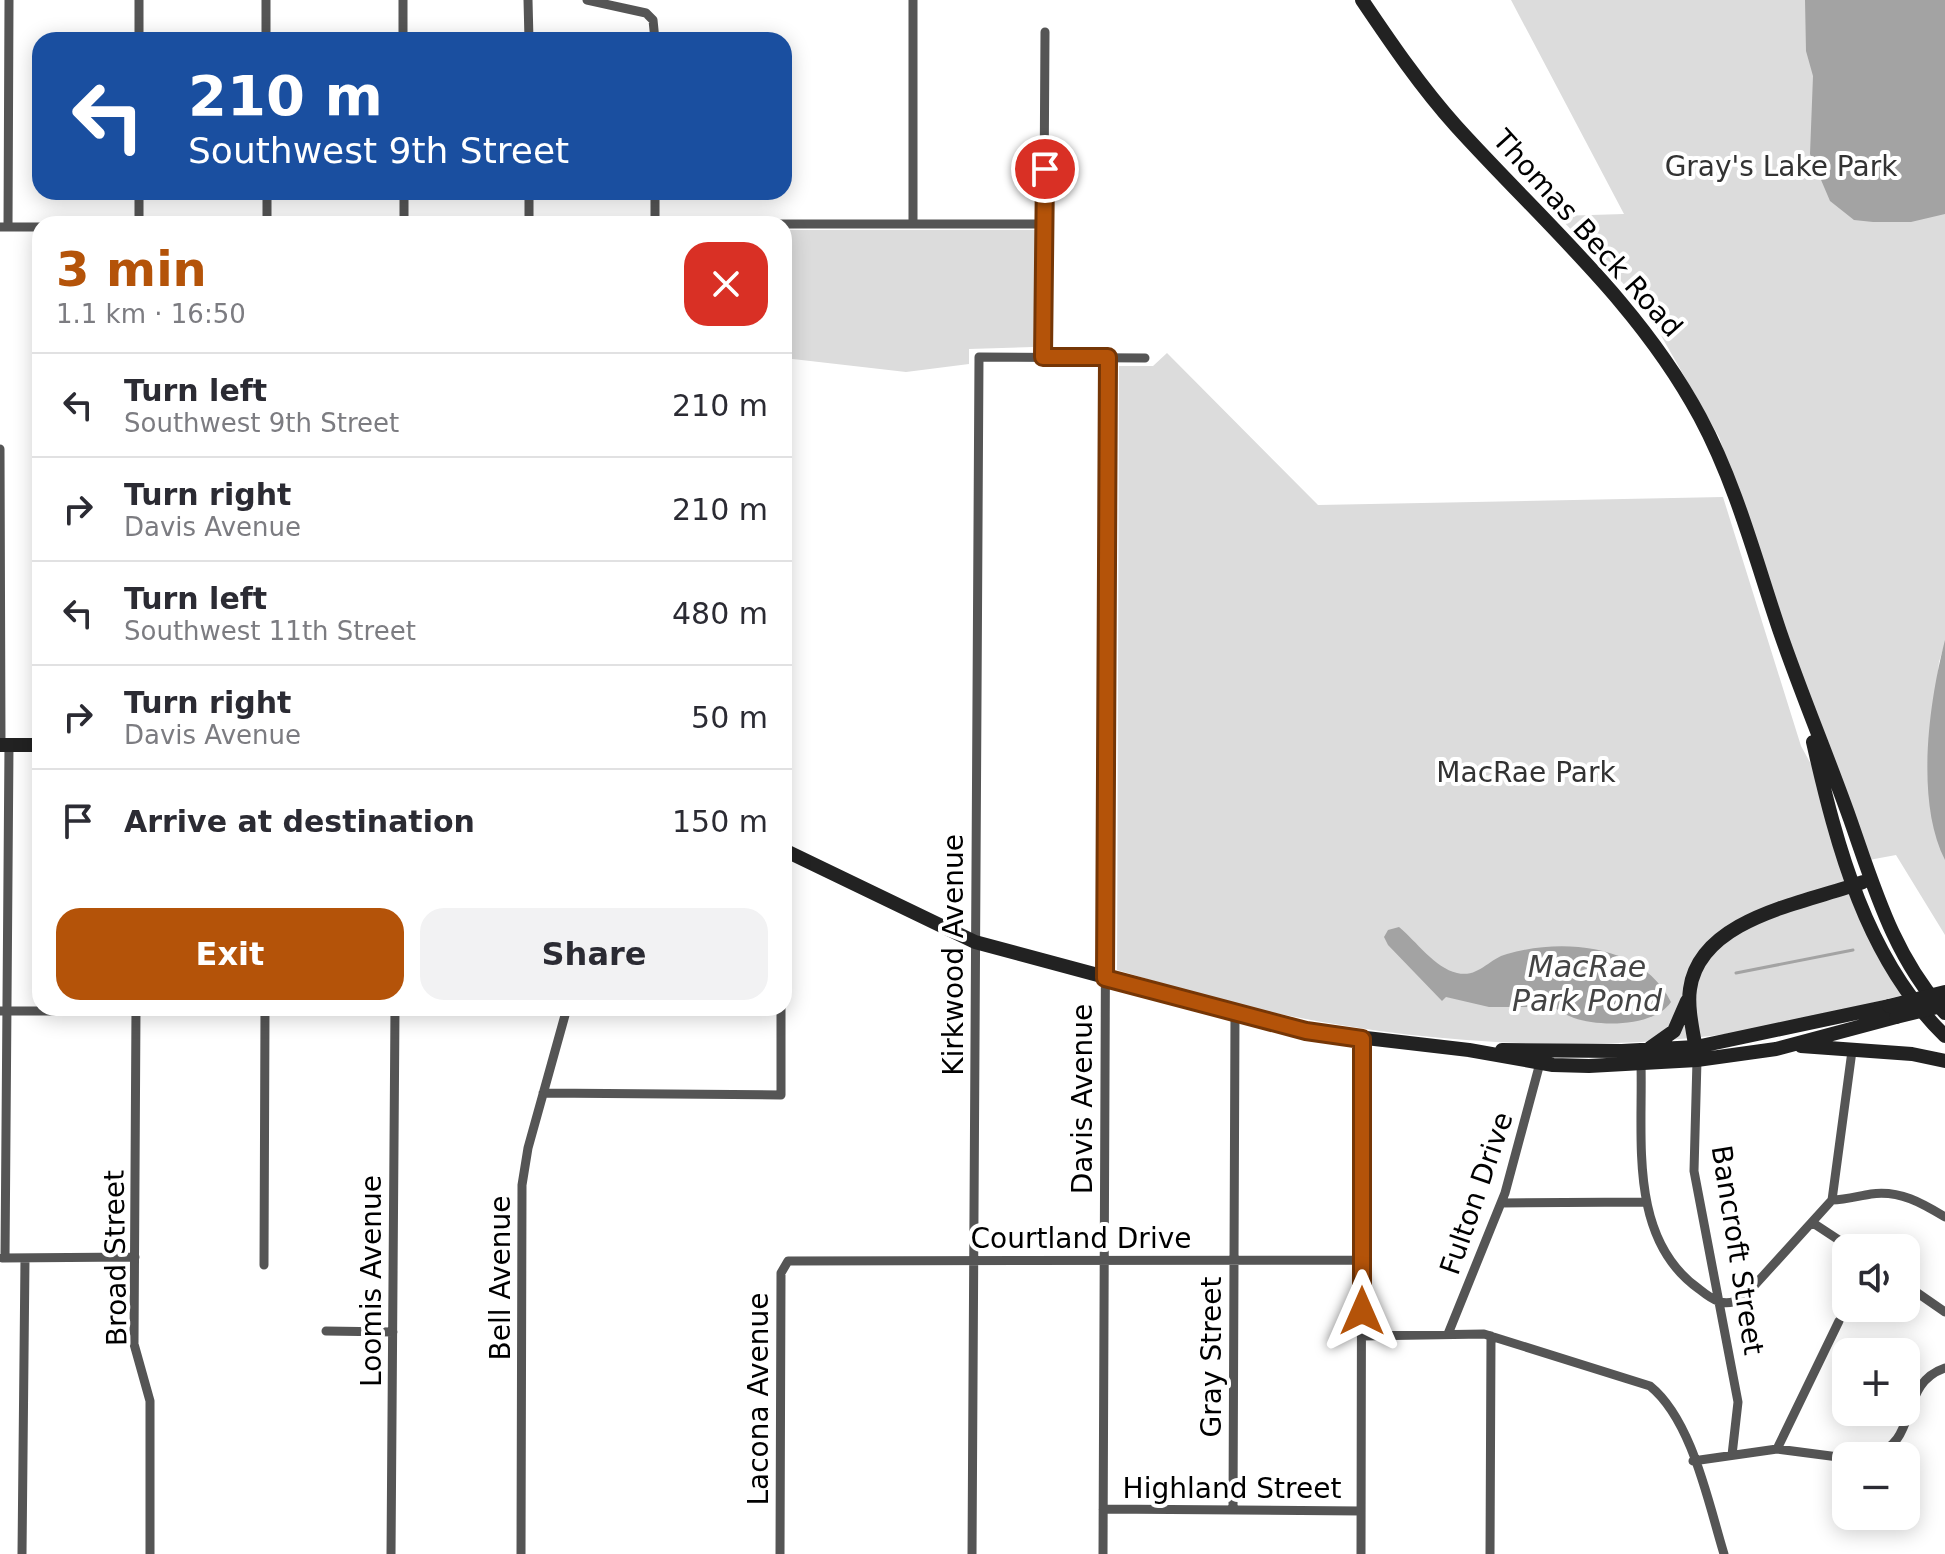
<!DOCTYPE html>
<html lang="en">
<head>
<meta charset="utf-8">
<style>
  :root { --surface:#fff; --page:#f2f2f3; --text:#2b2b33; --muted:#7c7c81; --line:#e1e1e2; --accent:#b45309 }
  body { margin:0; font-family:"DejaVu Sans",sans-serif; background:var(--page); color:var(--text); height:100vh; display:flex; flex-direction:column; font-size:30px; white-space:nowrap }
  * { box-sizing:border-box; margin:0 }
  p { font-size:26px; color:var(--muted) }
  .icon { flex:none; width:44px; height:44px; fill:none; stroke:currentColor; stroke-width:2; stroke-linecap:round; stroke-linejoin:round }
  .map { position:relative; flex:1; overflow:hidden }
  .details { position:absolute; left:32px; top:216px; width:760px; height:800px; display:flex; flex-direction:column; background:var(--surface); border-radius:24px; box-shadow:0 4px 20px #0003 }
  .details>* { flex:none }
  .guide { position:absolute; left:32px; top:32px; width:760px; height:168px; border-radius:24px; box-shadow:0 4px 20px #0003; background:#1a4fa0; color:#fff; overflow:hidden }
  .buttons { position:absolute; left:1832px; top:1234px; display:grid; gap:16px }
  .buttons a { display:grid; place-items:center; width:88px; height:88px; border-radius:16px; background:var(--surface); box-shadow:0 4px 20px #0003; font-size:40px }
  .pin { position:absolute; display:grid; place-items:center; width:68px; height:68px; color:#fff; margin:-34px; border:4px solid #fff; border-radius:50%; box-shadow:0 2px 8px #0007 }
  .me { position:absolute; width:88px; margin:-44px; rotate:0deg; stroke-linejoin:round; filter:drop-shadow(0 0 6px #0008) }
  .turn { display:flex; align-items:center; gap:28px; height:168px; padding:0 24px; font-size:36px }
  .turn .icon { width:104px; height:104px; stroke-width:2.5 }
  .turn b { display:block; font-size:56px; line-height:68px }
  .round { display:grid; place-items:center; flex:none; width:84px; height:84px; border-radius:24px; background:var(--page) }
  .overview { display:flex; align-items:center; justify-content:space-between; height:136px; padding:0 24px }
  h1 { font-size:48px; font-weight:700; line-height:60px; color:var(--accent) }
  .cta { display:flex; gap:16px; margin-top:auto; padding:16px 24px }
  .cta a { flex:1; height:92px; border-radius:24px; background:var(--accent); color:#fff; font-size:32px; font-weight:700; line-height:92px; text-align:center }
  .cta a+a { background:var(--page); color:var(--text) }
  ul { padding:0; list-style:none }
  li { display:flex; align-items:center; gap:24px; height:104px; padding:0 24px; border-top:2px solid var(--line) }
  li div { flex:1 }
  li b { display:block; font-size:30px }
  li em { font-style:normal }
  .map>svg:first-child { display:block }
</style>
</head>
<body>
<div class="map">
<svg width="1945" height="1554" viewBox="0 0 1945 1554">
  <rect width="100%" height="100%" fill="#fff"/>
  <path fill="#dcdcdc" d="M 1511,0 L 1945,0 L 1945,643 L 1939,662 L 1928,768 L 1945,860 L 1945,935 L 1896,855 L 1869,860 L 1814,712 L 1719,437 L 1643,304 L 1558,216 L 1624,214 Z
    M 784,230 L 1036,230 L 1033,347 L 969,349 L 969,364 L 906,372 L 784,358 Z
    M 1167,353 L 1318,505 L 1723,497 L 1801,746 L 1818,777 L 1903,995 C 1856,1007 1808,1021 1760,1029 C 1594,1056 1417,1045 1252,1008 C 1207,998 1162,983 1117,970 L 1119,366 L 1153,366 Z"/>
  <path fill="#a3a3a3" d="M 1805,0 L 1945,0 L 1945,214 L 1911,222 L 1873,222 L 1854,220 L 1830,201 L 1810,154 L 1813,76 L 1806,51 Z
    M 1945,640 L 1945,860 C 1915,801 1929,702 1945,640 Z
    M 1399,927 C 1416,941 1435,968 1457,973 C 1479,978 1488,959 1507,954 C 1563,938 1642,944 1671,1002 C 1654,1027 1600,1027 1574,1018 C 1558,1012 1544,999 1529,991 L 1529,1007 L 1489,1007 L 1446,997 L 1442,1001 L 1388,945 L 1384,937 L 1388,930 Z"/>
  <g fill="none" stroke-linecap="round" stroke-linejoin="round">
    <path stroke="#a3a3a3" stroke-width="3" d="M 1736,973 L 1853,950"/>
    <path stroke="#555" stroke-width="9" d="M 139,0 L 139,40
      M 266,0 L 266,40
      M 403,0 L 403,40
      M 528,0 L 529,40
      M 587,0 L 646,13 L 653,20 L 655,40
      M 913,0 L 913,224
      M 139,192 L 139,224
      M 267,192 L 267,224
      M 404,192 L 404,224
      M 529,192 L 529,223
      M 404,224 L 1045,224
      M 655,224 L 655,192
      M 0,227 L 40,227
      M 8,227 L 9,0
      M 1043,357 L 1045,32
      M 0,449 L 1,745
      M 136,1008 L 134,1344 L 150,1401 L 150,1554
      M 0,1011 L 136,1011
      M 1697,1060 L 1694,1171 L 1738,1402 L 1732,1455
      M 1641,1064 C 1643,1139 1628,1239 1699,1289 C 1714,1301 1724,1308 1743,1298 L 1832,1200 L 1852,1051
      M 543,1093 L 781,1095 L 781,1008
      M 1832,1200 C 1846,1200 1858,1196 1871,1194 C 1900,1190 1922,1203 1945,1217
      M 1501,1203 L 1645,1202
      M 1813,1223 L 1851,1248
      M 2,1258 L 135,1257
      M 5,1258 L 9,745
      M 264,1265 L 265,1008
      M 1906,1285 L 1945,1312
      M 326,1331 L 393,1332
      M 1448,1334 L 1505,1193 L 1540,1063
      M 1362,1336 L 1484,1334 L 1650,1386 C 1692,1420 1708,1502 1724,1554
      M 1777,1449 L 1839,1321
      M 1871,1456 C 1921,1443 1897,1384 1945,1368
      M 1693,1461 L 1777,1449 L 1846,1458
      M 1103,1509 L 1361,1511
      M 1233,1510 L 1235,1013
      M 22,1554 L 25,1258
      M 391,1554 L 395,1008
      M 521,1554 L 522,1185 L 528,1148 L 567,1008
      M 780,1554 L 781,1273 L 788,1261 L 1362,1260
      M 972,1554 L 979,357 L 1145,358
      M 1103,1554 L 1108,357
      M 1361,1554 L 1362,1039
      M 1490,1554 L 1491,1336"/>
    <path stroke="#222" stroke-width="14" d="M 1362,0 C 1391,43 1421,87 1456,126 C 1542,221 1639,303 1700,417 C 1736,484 1756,561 1780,632 C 1802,696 1828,757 1850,819 C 1875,890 1894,957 1945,1013
      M 1813,742 C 1837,847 1866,959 1945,1036
      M 0,745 L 40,745
      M 784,850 L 975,942 L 1306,1031 L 1469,1050 L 1553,1065 L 1589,1066 L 1697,1060 L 1776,1049 L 1896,1017
      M 1801,1046 L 1912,1054 L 1945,1061
      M 1650,1048 L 1674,1031 L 1687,1001
      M 1502,1050 L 1622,1051 L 1696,1047 L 1889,1006
      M 1697,1056 C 1694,1035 1687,1009 1690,989 C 1700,917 1807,903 1863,882"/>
    <path stroke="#222" stroke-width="14" d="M 1889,1006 L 1945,992
      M 1896,1017 L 1945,1005"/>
  </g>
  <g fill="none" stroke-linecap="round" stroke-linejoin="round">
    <defs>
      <path id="route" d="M 1045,169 L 1043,357 L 1108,357 L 1105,978 L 1306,1031 L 1362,1039 L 1362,1311"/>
    </defs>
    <use href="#route" stroke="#753606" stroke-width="20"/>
    <use href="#route" stroke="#b45309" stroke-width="14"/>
  </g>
  <g text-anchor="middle" stroke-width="8" stroke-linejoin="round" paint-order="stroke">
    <g font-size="28" fill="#333" stroke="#fff">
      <text x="1781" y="176">Gray's Lake Park</text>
      <text x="1526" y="782">MacRae Park</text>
    </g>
    <g font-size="28" fill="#000" stroke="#fff">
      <text transform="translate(1588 233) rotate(48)" y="10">Thomas Beck Road</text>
      <text transform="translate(953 955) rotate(-90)" y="10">Kirkwood Avenue</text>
      <text transform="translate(1082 1099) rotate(-90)" y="10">Davis Avenue</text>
      <text transform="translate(1476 1193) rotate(-71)" y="10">Fulton Drive</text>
      <text x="1081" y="1248">Courtland Drive</text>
      <text transform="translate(1738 1250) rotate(81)" y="10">Bancroft Street</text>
      <text transform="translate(115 1258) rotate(-91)" y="10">Broad Street</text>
      <text transform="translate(500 1278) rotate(-90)" y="10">Bell Avenue</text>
      <text transform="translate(371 1281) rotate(-90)" y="10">Loomis Avenue</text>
      <text transform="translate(1211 1357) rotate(-90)" y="10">Gray Street</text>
      <text transform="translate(758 1399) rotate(-90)" y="10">Lacona Avenue</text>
      <text x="1232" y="1498">Highland Street</text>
    </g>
    <g font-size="30" font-style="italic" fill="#444" stroke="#fff">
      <text x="1587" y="977">MacRae<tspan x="1587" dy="34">Park Pond</tspan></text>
    </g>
  </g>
</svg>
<div class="buttons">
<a><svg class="icon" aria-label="sound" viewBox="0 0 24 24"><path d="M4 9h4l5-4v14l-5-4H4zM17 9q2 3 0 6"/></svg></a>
<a>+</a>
<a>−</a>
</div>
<div class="pin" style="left:1045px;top:169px;background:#d93025"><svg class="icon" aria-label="arrive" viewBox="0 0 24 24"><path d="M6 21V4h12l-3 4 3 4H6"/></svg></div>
<svg class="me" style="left:1362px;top:1311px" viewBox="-20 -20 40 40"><path d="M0-17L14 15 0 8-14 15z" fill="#b45309" stroke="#fff" stroke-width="4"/></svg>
<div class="guide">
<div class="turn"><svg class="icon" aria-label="left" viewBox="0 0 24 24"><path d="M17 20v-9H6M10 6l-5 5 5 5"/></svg><div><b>210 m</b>Southwest 9th Street</div></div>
</div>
<section class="details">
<div class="overview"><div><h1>3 min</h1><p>1.1 km · 16:50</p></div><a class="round" style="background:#d93025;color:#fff"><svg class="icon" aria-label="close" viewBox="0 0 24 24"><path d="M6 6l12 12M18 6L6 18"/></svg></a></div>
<ul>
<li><svg class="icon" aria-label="left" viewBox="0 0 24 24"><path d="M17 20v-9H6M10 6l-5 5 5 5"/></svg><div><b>Turn left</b><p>Southwest 9th Street</p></div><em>210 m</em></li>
<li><svg class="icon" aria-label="right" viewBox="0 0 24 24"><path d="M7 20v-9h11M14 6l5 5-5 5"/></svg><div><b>Turn right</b><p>Davis Avenue</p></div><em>210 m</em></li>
<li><svg class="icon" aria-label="left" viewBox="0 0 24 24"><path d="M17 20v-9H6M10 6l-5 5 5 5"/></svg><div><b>Turn left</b><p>Southwest 11th Street</p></div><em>480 m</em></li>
<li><svg class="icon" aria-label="right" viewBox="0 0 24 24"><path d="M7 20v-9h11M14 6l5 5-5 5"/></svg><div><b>Turn right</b><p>Davis Avenue</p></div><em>50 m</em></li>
<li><svg class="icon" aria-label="arrive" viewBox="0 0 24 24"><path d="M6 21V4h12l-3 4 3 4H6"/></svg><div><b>Arrive at destination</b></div><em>150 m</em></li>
</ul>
<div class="cta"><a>Exit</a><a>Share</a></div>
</section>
</div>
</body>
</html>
